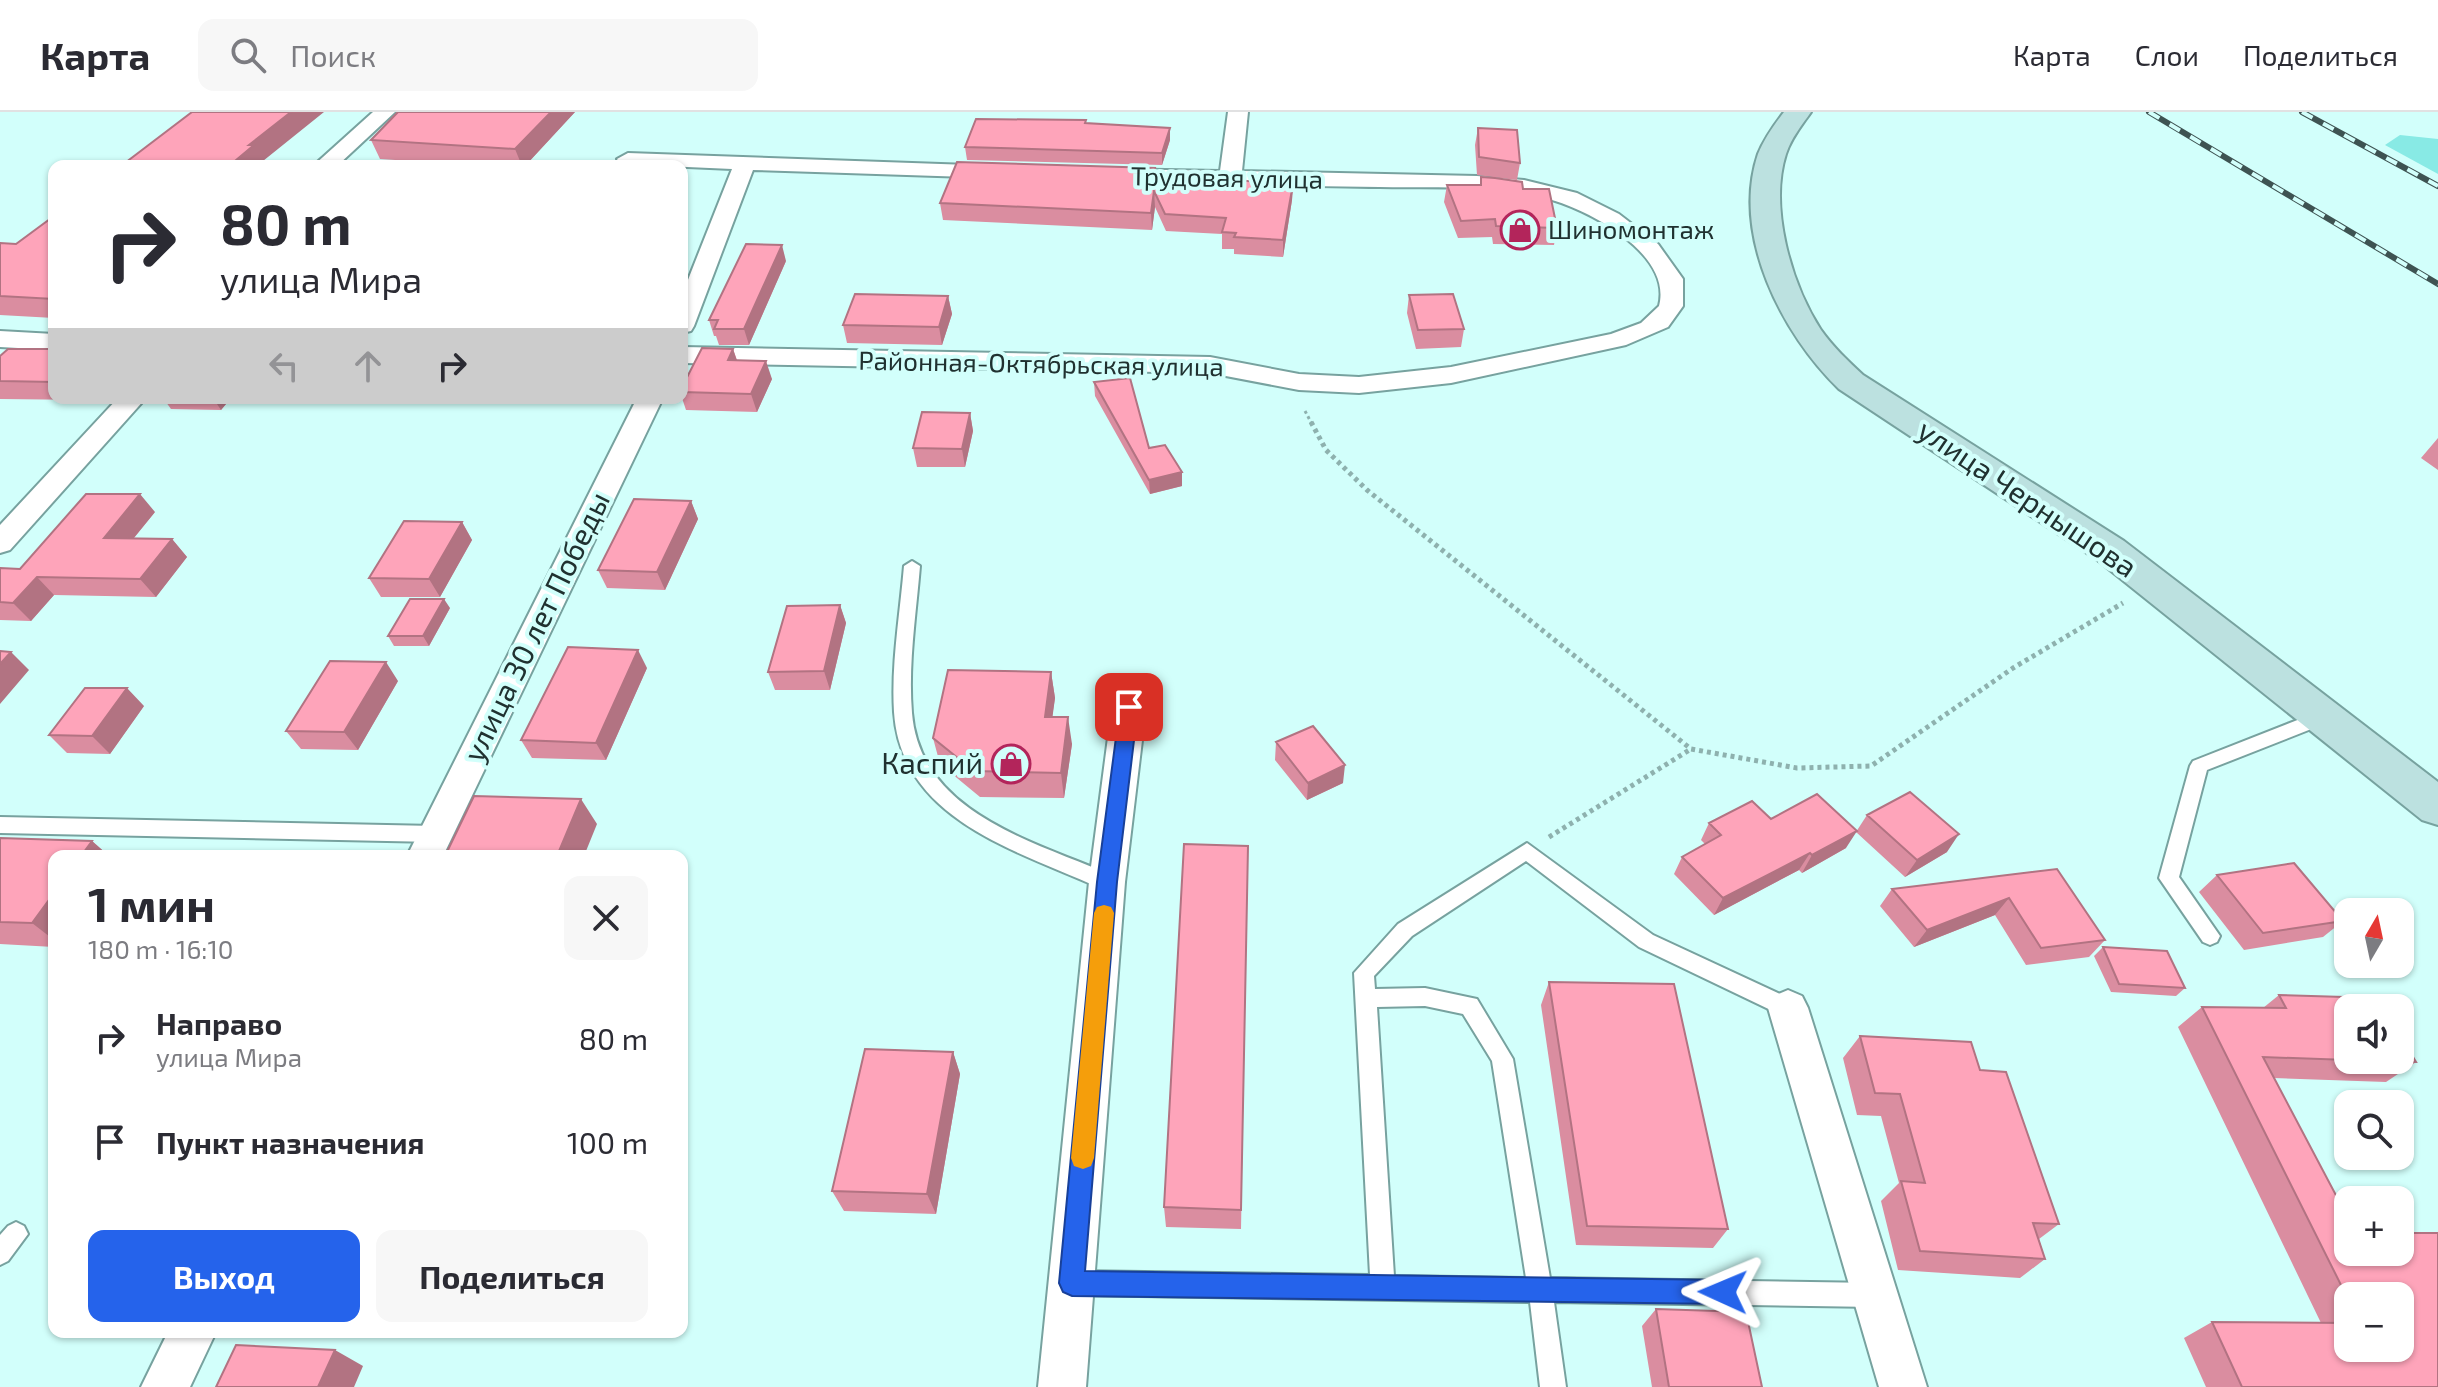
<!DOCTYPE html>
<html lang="ru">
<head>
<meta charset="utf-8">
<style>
  :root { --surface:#fff; --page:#f7f7f7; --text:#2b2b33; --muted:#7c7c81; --line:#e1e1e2; --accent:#2563eb }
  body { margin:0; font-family:"Exo 2",sans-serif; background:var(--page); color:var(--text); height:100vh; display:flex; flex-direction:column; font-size:30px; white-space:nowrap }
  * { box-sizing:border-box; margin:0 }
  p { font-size:26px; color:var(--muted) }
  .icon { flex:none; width:44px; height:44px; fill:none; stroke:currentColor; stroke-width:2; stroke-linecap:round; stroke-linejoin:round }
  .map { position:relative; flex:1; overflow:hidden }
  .panel { position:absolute; left:48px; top:738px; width:640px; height:488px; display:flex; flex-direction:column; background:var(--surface); border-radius:16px; box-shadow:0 2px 6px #0004 }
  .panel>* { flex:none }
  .top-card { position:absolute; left:48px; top:48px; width:640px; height:244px; border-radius:16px; box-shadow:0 2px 6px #0004; background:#fff; color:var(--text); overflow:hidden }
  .needle { width:52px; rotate:9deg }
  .controls { position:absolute; left:2334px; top:786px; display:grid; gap:16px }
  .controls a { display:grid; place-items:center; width:80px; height:80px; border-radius:16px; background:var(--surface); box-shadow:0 2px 6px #0004; font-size:40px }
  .pin { position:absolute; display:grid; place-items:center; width:68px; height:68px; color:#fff; margin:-34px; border-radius:16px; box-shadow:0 4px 12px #0006 }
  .me { position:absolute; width:88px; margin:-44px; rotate:271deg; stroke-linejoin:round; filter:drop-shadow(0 0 6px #0008) }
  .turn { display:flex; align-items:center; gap:28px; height:168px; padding:0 40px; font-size:36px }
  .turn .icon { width:104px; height:104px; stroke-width:2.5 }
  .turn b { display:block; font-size:56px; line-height:68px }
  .lanes { display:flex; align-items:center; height:76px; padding:0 40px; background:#0003; justify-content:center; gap:40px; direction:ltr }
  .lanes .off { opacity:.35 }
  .round { display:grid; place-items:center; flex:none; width:84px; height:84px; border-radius:16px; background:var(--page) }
  .overview { display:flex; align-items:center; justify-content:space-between; height:136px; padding:0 40px }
  h1 { font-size:48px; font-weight:700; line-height:60px }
  .cta { display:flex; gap:16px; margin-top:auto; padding:16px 40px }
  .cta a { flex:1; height:92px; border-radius:16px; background:var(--accent); color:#fff; font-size:32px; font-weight:700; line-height:92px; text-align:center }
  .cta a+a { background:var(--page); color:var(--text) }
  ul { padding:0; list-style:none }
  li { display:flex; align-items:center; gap:24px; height:104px; padding:0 40px }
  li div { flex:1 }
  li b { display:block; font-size:30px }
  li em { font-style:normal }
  header { display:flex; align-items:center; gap:48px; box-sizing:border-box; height:112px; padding:0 40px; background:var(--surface); border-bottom:2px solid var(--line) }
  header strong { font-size:38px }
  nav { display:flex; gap:44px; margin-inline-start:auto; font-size:28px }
  .search { width:560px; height:72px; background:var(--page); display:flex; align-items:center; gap:20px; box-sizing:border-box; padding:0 28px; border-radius:16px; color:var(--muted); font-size:30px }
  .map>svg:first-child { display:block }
</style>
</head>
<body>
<header>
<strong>Карта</strong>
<div class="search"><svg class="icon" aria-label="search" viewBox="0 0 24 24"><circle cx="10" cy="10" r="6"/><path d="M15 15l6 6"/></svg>Поиск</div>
<nav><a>Карта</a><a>Слои</a><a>Поделиться</a></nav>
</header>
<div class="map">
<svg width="2438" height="1275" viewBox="0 0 2438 1275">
  <rect width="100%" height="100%" fill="#d2fffb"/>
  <path fill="#88eae5" d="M 2400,23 L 2438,27 L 2438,62 L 2385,33 Z"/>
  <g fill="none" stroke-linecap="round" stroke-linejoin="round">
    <defs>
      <path id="lane" d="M 912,449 L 920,454 C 916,503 908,552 912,601 C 920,702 1036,730 1114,764 L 1117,770 L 1114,776 L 1107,778 L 1100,776 C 1018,739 901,708 894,600 C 891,552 900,502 904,454 Z
        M 2323,598 L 2332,605 L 2329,610 L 2207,658 L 2179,765 L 2220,824 L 2217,830 L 2210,833 L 2203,830 L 2159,766 L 2190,654 L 2193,649 Z
        M 0,705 L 435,714 L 442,717 L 444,722 L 442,727 L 435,730 L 0,721 Z
        M 1527,731 L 1653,823 L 1795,889 L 1798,896 L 1795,903 L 1788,905 L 1781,903 L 1639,835 L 1526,749 L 1412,824 L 1374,864 L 1375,877 L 1425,876 L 1477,887 L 1513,947 L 1550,1166 L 1875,1171 L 1884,1174 L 1887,1183 L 1884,1192 L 1875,1195 L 1554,1190 L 1566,1275 L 1540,1275 L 1530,1190 L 1072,1183 L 1063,1180 L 1060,1171 L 1063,1162 L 1072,1159 L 1370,1163 L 1354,861 L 1398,812 ZM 1425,894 L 1463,902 L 1492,949 L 1526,1166 L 1394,1164 L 1377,895 Z
        M 16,1110 L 24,1114 L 28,1122 L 8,1149 L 0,1153 L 0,1123 L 8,1114 Z"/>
      <path id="street" d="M 373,0 L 395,0 L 337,54 L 313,54 Z
        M 1228,0 L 1248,0 L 1242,59 L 1477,64 L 1524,68 L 1577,81 L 1619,102 L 1658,132 L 1683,167 L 1683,194 L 1668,215 L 1626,233 L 1451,271 L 1359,281 L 1299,278 L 1210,261 L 682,251 L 682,235 L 1210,245 L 1299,262 L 1359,265 L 1451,255 L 1611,222 L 1641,211 L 1659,194 C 1673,141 1586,96 1545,86 C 1491,72 1434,76 1380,75 C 1290,74 1201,71 1111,69 L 1100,63 L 1111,57 L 1220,59 Z
        M 628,41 L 998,54 L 1009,60 L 998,66 L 753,58 L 694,214 L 691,219 L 682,221 L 682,183 L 732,57 L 620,52 L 617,47 Z
        M 0,219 L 54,222 L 54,238 L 0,235 Z
        M 118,286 L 146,286 L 10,438 L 0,441 L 0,413 Z
        M 637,286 L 663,286 L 443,744 L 407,744 Z
        M 1129,583 L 1141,586 L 1146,595 L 1125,770 L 1086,1275 L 1038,1275 L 1089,770 L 1112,595 L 1117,586 Z
        M 1788,878 L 1802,884 L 1808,896 L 1927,1275 L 1879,1275 L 1768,896 L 1774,884 Z
        M 168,1220 L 216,1220 L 190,1275 L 141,1275 Z"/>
      <path id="secondary" d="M 1784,0 L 1811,0 C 1802,13 1791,26 1786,42 C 1769,95 1791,172 1821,218 C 1833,235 1848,249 1863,263 L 2124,429 L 2438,670 L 2438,713 L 2422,708 L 2096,447 L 1839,277 C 1782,222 1731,123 1758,42 C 1764,27 1774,13 1784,0 Z"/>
    </defs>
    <use href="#lane" stroke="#77a29f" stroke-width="4"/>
    <use href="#street" stroke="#77a29f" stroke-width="4"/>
    <use href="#secondary" stroke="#77a29f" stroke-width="4"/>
    <path stroke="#8eb1ae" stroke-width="3" stroke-dasharray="3 3" stroke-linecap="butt" d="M 1305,299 L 1312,312"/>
    <path stroke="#8eb1ae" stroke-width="5" stroke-dasharray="4 4" stroke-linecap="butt" d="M 1311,310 L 1326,338 L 1367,378 L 1691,637 L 1797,656 L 1871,654 L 2013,556 L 2123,491
      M 1549,725 L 1691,637"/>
    <use href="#lane" fill="#fff" fill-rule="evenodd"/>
    <use href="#street" fill="#fff" fill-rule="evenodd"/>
    <use href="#secondary" fill="#bce1e0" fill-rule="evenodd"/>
    <defs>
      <path id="rail" d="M 2149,0 L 2438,172
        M 2302,0 L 2438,74"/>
    </defs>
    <use href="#rail" stroke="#3e5352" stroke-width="6"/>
    <use href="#rail" stroke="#d2fffb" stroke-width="4" stroke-dasharray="12" stroke-linecap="butt"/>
  </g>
  <path fill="#da8da0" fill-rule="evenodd" d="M 397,0 L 575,0 L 525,54 L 487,54 L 380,47 L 371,28 Z
    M 1478,16 L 1520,51 L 1517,68 L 1477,63 L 1475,33 Z
    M 1170,28 L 1162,53 L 967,48 L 965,35 Z
    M 1155,56 L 1156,69 L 1231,74 L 1293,72 L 1292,88 L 1283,145 L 1234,142 L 1234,137 L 1222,137 L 1222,122 L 1166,119 L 1155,95 L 1152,118 L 943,108 L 940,91 Z
    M 1481,65 L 1523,77 L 1557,116 L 1554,133 L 1493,132 L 1492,125 L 1458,126 L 1444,90 L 1447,73 L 1480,73 Z
    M 54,104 L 54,206 L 0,203 L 0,131 L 16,132 Z
    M 786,149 L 749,233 L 719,233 L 716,224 L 714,224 L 709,208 Z
    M 1409,183 L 1464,217 L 1461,235 L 1416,237 L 1407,201 Z
    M 948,184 L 952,202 L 942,233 L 847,231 L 843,213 Z
    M 54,237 L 54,286 L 92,286 L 90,288 L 0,287 L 0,244 Z
    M 733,237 L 737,248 L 772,267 L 757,300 L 686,298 L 682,286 L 682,275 Z
    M 1094,270 L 1149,336 L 1182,374 L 1150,382 L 1095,284 Z
    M 163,286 L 231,286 L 221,298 L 171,297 Z
    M 496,286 L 555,286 L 552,291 L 498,290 Z
    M 970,301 L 973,319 L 965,355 L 917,355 L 913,336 Z
    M 2438,326 L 2438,358 L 2421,346 Z
    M 691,389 L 698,407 L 665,478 L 607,476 L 598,458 Z
    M 155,400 L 134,426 L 172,427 L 187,445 L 156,485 L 54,483 L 31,509 L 0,508 L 0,456 L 20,457 Z
    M 462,410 L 472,428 L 440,485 L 381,485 L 369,466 Z
    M 840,493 L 846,511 L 830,578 L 775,578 L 768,560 Z
    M 450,496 L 429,534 L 394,534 L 388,524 Z
    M 647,556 L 606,648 L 532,646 L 521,628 Z
    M 1051,560 L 1055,586 L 1052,605 L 1072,632 L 1064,686 L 980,685 L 940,652 L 933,626 Z
    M 398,569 L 358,638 L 301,637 L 286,619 Z
    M 144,594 L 110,642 L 67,641 L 49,623 Z
    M 1276,630 L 1343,671 L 1307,688 L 1275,648 Z
    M 1867,703 L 1947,740 L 1905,765 L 1856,720 Z
    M 1771,707 L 1846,736 L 1802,761 L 1799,758 L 1714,803 L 1674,762 L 1682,745 L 1705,732 L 1701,728 L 1709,711 Z
    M 0,726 L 92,729 L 109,744 L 54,744 L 54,835 L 0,832 Z
    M 1248,734 L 1241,1117 L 1166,1115 L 1164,1095 Z
    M 2057,757 L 2105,828 L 2089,845 L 2026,853 L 1995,803 L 1914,835 L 1880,794 L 1892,777 Z
    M 2217,763 L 2343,809 L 2323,825 L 2244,838 L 2199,780 Z
    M 2103,835 L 2185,876 L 2176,884 L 2111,880 L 2094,844 Z
    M 1549,870 L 1728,1117 L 1713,1136 L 1576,1133 L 1541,893 Z
    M 2279,883 L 2416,950 L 2386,970 L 2274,966 L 2438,1275 L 2206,1275 L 2184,1226 L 2212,1210 L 2321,1211 L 2178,915 L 2202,895 L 2263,896 ZM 2348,1184 L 2400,1236 L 2348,1236 Z
    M 1860,924 L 1980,958 L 2059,1112 L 2039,1127 L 2045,1147 L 2020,1166 L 1898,1158 L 1881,1089 L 1899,1071 L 1881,1004 L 1857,1003 L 1843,946 Z
    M 953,940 L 960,962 L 936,1102 L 844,1099 L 832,1079 Z
    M 1656,1197 L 1762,1275 L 1652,1275 L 1642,1214 Z"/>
  <path fill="#b27382" d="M 291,0 L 324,0 L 263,49 L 265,52 L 262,54 L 229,54 L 249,33 Z
    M 551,0 L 575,0 L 525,54 L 522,54 L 515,37 Z
    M 1170,16 L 1170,28 L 1162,53 L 1162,41 Z
    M 1293,72 L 1292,88 L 1283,145 L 1283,128 Z
    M 1154,79 L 1155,95 L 1152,118 L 1151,101 Z
    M 782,133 L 786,149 L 749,233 L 744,217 Z
    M 948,184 L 952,202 L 942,233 L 939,215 Z
    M 733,237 L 739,255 L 728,248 Z
    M 766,249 L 772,267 L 757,300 L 751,282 Z
    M 213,286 L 231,286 L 221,298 Z
    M 970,301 L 973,319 L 965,355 L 962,337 Z
    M 1182,360 L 1182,374 L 1150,382 L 1149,368 Z
    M 140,382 L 155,400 L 119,444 L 104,426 Z
    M 691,389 L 698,407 L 665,478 L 657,460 Z
    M 462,410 L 472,428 L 440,485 L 429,467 Z
    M 172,427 L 187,445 L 156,485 L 140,467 Z
    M 37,465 L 54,483 L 31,509 L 13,491 Z
    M 444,487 L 450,496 L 429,534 L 423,524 Z
    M 840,493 L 846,511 L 830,578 L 824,559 Z
    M 638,538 L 647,556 L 606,648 L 596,631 Z
    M 11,540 L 29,558 L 0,592 L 0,552 Z
    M 386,550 L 398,569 L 358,638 L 344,620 Z
    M 1051,560 L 1055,586 L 1049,631 L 1045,605 Z
    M 127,576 L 144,594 L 110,642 L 92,624 Z
    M 1068,605 L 1072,632 L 1064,686 L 1061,661 Z
    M 1345,653 L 1343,671 L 1307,688 L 1308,671 Z
    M 581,687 L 597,712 L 584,744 L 557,744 Z
    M 1857,719 L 1846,736 L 1802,761 L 1812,743 Z
    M 1959,722 L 1947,740 L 1905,765 L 1917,748 Z
    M 92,729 L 109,744 L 81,744 Z
    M 1810,741 L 1799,758 L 1714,803 L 1723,786 Z
    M 54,781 L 54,828 L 32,811 Z
    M 2009,786 L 1995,803 L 1914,835 L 1927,818 Z
    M 953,940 L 960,962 L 936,1102 L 927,1082 Z
    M 335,1238 L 363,1254 L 354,1275 L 318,1275 Z"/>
  <path fill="#fea4ba" stroke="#b27382" stroke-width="2" d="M 192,0 L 291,0 L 249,33 L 254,33 L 229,54 L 121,54 Z
    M 398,0 L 551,0 L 515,37 L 371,28 Z
    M 976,7 L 1086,8 L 1085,11 L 1170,16 L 1162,41 L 965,35 Z
    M 1478,16 L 1517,18 L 1520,51 L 1479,45 Z
    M 548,50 L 635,54 L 544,54 Z
    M 957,50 L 1155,56 L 1152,68 L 1231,74 L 1232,68 L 1293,72 L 1283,128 L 1234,125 L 1236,121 L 1222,120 L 1226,106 L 1165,102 L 1154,79 L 1151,101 L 940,91 Z
    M 1481,65 L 1495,66 L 1522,70 L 1523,77 L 1549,77 L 1557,116 L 1496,114 L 1495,107 L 1461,109 L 1447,73 L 1481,73 Z
    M 54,104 L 54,187 L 0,184 L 0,131 L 16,132 Z
    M 746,132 L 782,133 L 744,217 L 714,217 L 718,208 L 709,208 Z
    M 855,182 L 948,184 L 939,215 L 843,213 Z
    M 1453,182 L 1464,217 L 1418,218 L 1409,183 Z
    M 702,236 L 733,237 L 728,248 L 766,249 L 751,282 L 682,280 L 682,275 Z
    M 8,237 L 54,237 L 54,270 L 0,269 L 0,244 Z
    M 1130,266 L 1149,336 L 1165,333 L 1182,360 L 1149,368 L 1094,270 Z
    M 922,300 L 970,301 L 962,337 L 913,336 Z
    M 86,382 L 140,382 L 104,426 L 172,427 L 140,467 L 37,465 L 13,491 L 0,490 L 0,456 L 20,457 Z
    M 634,387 L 691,389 L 657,460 L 598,458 Z
    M 404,409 L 462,410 L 429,467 L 369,466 Z
    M 410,487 L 444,487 L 423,524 L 388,524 Z
    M 840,493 L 824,559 L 768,560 L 787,494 Z
    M 568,535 L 638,538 L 596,631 L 521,628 Z
    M 0,539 L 11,540 L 0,552 Z
    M 330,549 L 386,550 L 344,620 L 286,619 Z
    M 948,558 L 1051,560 L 1045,605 L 1068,605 L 1061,661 L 974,659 L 933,626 Z
    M 85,576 L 127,576 L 92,624 L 49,623 Z
    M 1313,614 L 1345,653 L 1308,671 L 1276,630 Z
    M 1910,680 L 1959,722 L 1917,748 L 1867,703 Z
    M 1817,682 L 1857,719 L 1812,743 L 1810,741 L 1723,786 L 1682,745 L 1721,723 L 1709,711 L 1752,689 L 1771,707 Z
    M 474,684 L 581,687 L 557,744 L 445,744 Z
    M 0,726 L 92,729 L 81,744 L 54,744 L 54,781 L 32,811 L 0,810 Z
    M 1184,732 L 1248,734 L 1241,1098 L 1164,1095 Z
    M 2294,751 L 2343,809 L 2263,821 L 2217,763 Z
    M 2057,757 L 2105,828 L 2041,836 L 2009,786 L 1927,818 L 1892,777 Z
    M 2103,835 L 2167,839 L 2185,876 L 2119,872 Z
    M 1549,870 L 1674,872 L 1728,1117 L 1587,1114 Z
    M 2279,883 L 2378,886 L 2384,896 L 2348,896 L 2348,948 L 2263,945 L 2348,1106 L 2348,1140 L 2400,1140 L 2400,1121 L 2438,1121 L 2438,1275 L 2242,1275 L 2212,1210 L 2348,1211 L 2348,1236 L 2400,1236 L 2400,1184 L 2348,1184 L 2348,1187 L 2202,895 L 2286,896 Z
    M 2400,923 L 2416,950 L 2354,948 L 2400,948 Z
    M 1860,924 L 1971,930 L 1980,958 L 2006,960 L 2059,1112 L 2033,1111 L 2045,1147 L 1920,1139 L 1901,1069 L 1925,1071 L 1900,982 L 1875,981 Z
    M 865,937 L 953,940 L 927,1082 L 832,1079 Z
    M 1656,1197 L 1746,1200 L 1762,1275 L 1669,1275 Z
    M 236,1233 L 335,1238 L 318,1275 L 216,1275 Z"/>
  <path fill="#2563eb" stroke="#184099" stroke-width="2" d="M 1129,588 L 1138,595 L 1117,770 L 1085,1159 L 1723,1168 L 1731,1171 L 1735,1180 L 1731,1188 L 1723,1192 L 1072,1184 L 1063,1180 L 1059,1171 L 1097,770 L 1120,595 Z"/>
  <path fill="#f59e0b" d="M 1104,793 L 1111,795 L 1114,801 L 1094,1046 L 1091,1054 L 1083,1057 L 1074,1054 L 1071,1046 L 1094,801 L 1097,795 Z"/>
  <defs>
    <symbol id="shop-ring" viewBox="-11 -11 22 22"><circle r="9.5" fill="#d2fffb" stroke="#b3255b" stroke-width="1.5"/><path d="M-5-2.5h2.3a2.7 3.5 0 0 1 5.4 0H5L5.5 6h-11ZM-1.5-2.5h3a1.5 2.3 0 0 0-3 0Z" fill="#b3255b"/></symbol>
  </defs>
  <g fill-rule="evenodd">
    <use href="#shop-ring" x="1498" y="96" width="44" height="44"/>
    <use href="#shop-ring" x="989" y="630" width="44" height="44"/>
  </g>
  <g text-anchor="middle" stroke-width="8" stroke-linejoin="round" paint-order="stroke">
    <g font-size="26" fill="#203130" stroke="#d2fffb">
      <text transform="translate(1227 66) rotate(1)" y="9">Трудовая улица</text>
      <text transform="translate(1041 252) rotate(1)" y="9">Районная-Октябрьская улица</text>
    </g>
    <g font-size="26" fill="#203130" stroke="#d2fffb" text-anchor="start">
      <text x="1548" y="127">Шиномонтаж</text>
    </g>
    <g font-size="30" fill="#203130" stroke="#d2fffb">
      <text transform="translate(2027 387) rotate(34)" y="10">улица Чернышова</text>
      <text transform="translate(537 515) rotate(-64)" y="10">улица 30 лет Победы</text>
    </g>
    <g font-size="30" fill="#203130" stroke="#d2fffb" text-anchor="end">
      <text x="983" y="662">Каспий</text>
    </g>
  </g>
</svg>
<div class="controls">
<a><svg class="needle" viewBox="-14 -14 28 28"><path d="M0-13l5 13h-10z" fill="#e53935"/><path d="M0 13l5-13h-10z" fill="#7c7c81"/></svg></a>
<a><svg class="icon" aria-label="sound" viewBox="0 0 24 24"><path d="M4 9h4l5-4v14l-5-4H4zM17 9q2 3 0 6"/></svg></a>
<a><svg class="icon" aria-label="search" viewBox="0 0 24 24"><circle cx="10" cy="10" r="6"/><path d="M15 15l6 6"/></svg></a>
<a>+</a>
<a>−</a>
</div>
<div class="pin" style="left:1129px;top:595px;background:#d93025"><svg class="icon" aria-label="arrive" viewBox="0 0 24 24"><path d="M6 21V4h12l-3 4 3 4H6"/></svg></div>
<svg class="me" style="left:1723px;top:1180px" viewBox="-20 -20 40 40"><path d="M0-17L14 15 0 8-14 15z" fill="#2563eb" stroke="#fff" stroke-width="4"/></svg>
<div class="top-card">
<div class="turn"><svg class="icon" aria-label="right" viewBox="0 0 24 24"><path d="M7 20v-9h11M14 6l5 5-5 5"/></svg><div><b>80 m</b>улица Мира</div></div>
<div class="lanes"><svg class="icon off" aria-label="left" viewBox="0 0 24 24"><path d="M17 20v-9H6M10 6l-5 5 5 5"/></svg><svg class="icon off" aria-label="ahead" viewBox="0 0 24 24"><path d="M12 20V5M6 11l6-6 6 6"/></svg><svg class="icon" aria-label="right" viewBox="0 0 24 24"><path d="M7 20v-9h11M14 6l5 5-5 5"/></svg></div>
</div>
<section class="panel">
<div class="overview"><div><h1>1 мин</h1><p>180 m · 16:10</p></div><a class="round"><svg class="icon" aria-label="close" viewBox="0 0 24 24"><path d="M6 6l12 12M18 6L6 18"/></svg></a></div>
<ul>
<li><svg class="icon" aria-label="right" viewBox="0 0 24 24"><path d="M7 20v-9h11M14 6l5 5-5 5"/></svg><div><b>Направо</b><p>улица Мира</p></div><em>80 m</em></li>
<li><svg class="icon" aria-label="arrive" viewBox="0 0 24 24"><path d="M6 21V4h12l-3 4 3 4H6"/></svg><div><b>Пункт назначения</b></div><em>100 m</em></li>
</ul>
<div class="cta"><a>Выход</a><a>Поделиться</a></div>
</section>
</div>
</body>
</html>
